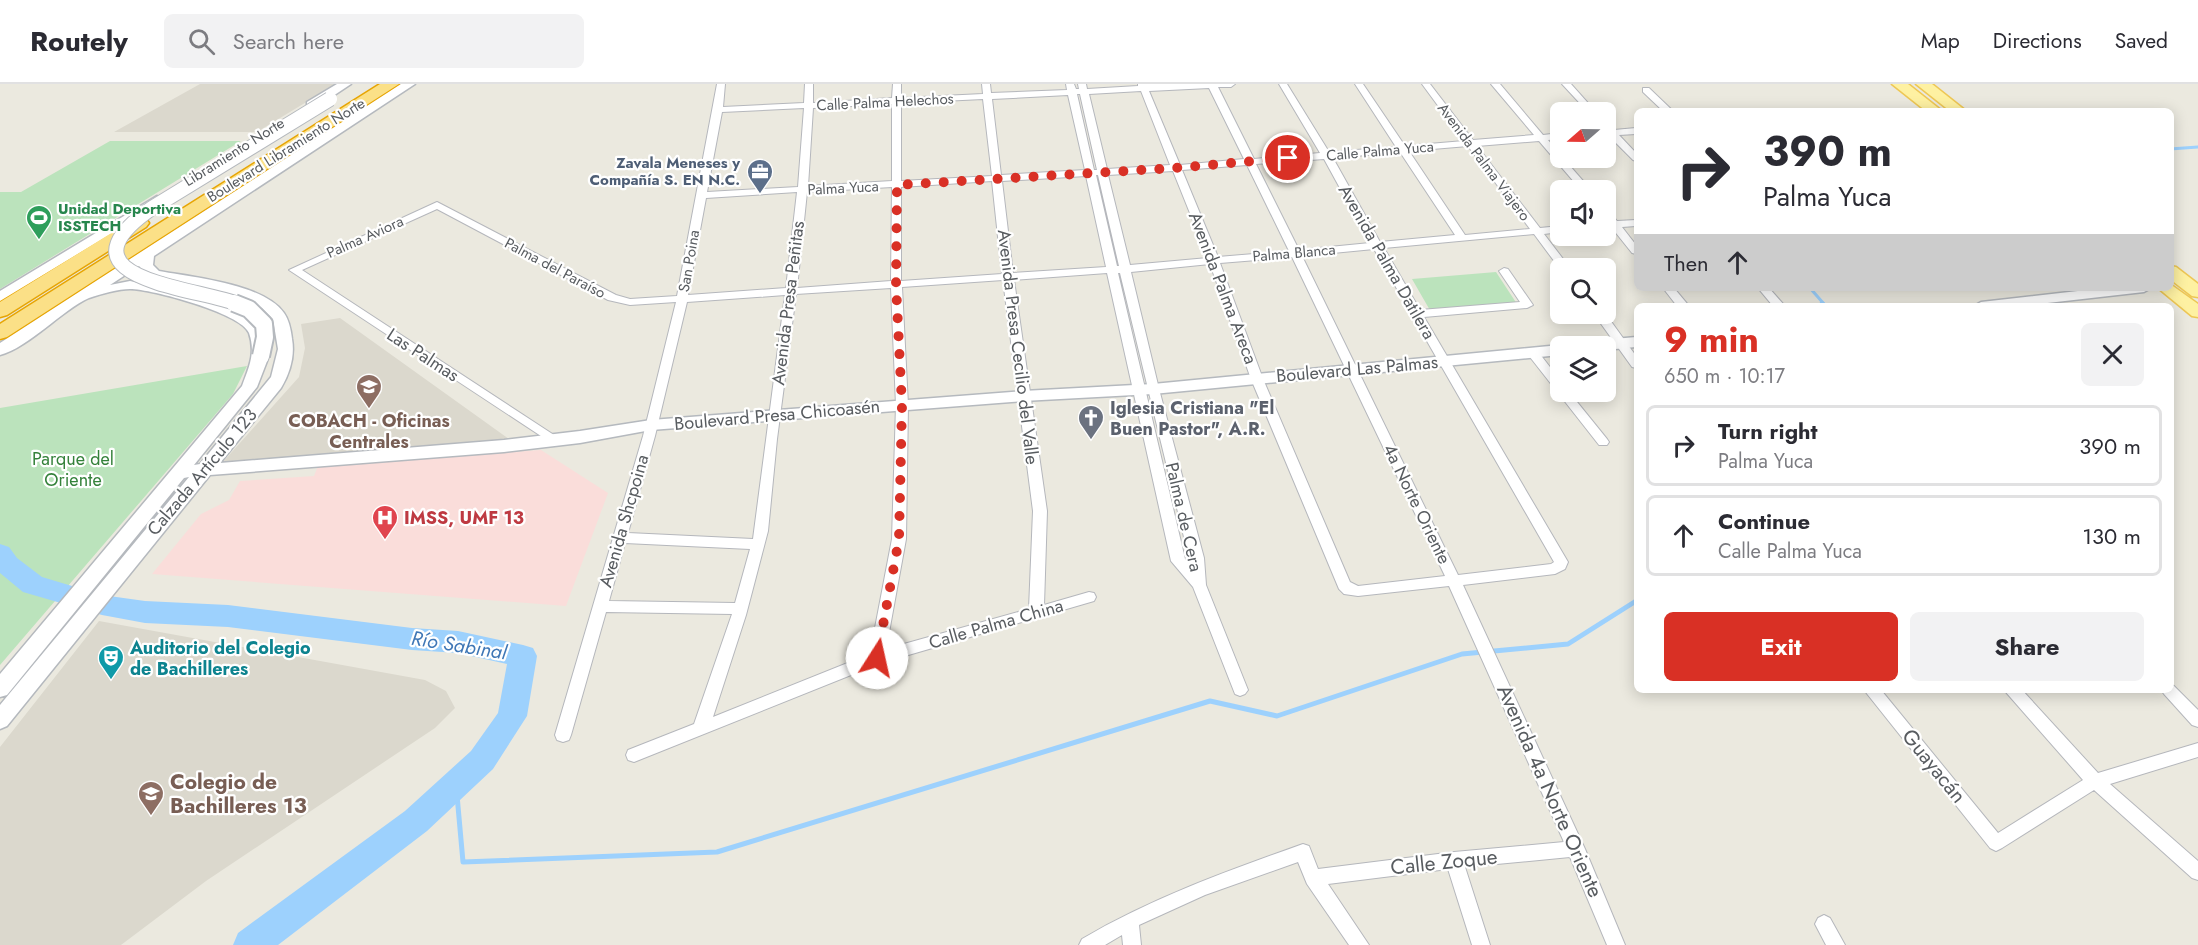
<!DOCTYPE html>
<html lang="en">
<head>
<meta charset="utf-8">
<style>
  :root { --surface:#fff; --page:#f2f2f3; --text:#2b2b33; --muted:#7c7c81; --line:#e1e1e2; --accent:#d93025 }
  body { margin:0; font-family:Jost,sans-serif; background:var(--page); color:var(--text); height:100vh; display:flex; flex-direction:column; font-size:22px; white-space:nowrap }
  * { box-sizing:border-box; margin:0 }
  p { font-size:20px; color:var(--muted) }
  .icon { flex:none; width:33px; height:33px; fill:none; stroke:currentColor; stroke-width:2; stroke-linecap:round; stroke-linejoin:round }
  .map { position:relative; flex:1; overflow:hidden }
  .drawer { position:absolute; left:1634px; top:219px; width:540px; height:390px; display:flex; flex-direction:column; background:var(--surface); border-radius:9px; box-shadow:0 3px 15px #0003 }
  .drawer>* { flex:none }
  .banner { position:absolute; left:1634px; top:24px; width:540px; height:183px; border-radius:9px; box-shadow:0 3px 15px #0003; background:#fff; color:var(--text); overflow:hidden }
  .needle { width:39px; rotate:250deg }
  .controls { position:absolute; left:1550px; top:18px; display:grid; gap:12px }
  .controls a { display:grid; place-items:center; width:66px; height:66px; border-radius:9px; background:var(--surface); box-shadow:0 3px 15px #0003; font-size:30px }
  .pin { position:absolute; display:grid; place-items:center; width:51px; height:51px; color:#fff; margin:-26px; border:3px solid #fff; border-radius:50%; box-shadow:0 2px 6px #0007 }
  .me { position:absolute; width:66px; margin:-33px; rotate:10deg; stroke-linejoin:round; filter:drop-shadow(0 0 4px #0008) }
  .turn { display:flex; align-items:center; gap:21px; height:126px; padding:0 30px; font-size:27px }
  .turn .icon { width:78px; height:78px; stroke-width:2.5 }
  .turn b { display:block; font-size:42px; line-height:51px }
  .then { display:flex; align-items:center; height:57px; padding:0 30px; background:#0003; gap:12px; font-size:22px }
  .round { display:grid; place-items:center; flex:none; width:63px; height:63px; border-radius:9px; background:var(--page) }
  .headline { display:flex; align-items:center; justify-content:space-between; height:102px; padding:0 30px }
  h1 { font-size:36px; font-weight:700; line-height:45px; color:var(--accent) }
  .action { display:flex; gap:12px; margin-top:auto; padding:12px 30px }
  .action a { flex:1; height:69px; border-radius:9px; background:var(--accent); color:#fff; font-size:24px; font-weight:700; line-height:69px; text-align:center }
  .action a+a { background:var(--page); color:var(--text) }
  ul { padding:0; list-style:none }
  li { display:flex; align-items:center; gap:18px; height:81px; margin:0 12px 9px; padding:0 18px; border:3px solid var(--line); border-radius:9px }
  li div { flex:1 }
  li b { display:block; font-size:22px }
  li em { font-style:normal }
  header { display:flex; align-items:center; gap:36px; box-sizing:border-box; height:84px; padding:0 30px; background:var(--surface); border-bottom:2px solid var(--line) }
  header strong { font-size:28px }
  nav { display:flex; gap:33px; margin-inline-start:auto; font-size:21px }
  .search { width:420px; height:54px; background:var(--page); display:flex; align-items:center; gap:15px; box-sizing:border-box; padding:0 21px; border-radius:9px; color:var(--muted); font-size:22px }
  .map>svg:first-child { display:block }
</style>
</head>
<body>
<header>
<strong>Routely</strong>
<div class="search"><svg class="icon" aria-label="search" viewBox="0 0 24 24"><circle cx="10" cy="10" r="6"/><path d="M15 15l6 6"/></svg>Search here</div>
<nav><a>Map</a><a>Directions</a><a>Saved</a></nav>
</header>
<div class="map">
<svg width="2198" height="861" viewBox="0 0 2198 861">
  <rect width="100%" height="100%" fill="#ebe9df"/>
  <path fill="#dbd8cd" d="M 200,0 L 336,0 L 257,48 L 114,48 Z
    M 340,234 L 513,358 L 222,379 L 299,293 L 305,264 L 301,240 Z
    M 99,537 L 425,596 L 446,607 L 455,624 L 435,644 L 206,797 L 121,861 L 0,861 L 0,663 Z"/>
  <path fill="#faddda" d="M 541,366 L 608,409 L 566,522 L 152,490 L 201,430 L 229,416 L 240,397 L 314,392 L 318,382 Z"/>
  <path fill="#bbe3bc" d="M 110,57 L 241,57 L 0,205 L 0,108 L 21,108 Z
    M 1496,188 L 1517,220 L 1431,228 L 1412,195 Z
    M 247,282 L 233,310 L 0,581 L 0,324 Z"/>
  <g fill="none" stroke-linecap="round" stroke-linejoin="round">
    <path stroke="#9dd1fd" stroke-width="3" d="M 2170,65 L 2198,63
      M 1810,204 L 1824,220"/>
    <path stroke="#9dd1fd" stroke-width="4.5" d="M 1822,219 L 1825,222"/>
    <path stroke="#9dd1fd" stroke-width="5" d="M 456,700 L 463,778 L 717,768 L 1210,617 L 1277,632 L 1462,570 L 1568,560 L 1636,517"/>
    <path fill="#9dd1fd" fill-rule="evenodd" d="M 0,460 L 9,463 L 17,474 L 42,493 L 102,511 L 145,517 L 228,521 L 412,544 L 458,547 L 523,561 L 533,564 L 537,572 L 527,632 L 493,685 L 427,747 L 278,861 L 233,861 L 238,849 L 405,727 L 471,667 L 498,629 L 507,580 L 458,569 L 412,566 L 228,543 L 145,539 L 102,531 L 23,508 L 0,489 Z"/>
    <defs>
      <path id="street" d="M 717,0 L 725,0 L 723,23 L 804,19 L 805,0 L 813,0 L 813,19 L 892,14 L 893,0 L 901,0 L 901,14 L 983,10 L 982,0 L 990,0 L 991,9 L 1067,6 L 1066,0 L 1074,0 L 1076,5 L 1079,5 L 1078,0 L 1086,0 L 1087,5 L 1138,2 L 1138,0 L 1235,0 L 1231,3 L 1218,3 L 1254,75 L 1320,69 L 1279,0 L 1287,0 L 1329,68 L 1396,63 L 1355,0 L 1363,0 L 1405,62 L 1464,57 L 1422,0 L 1430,0 L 1473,56 L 1534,51 L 1491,0 L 1500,0 L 1543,51 L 1560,49 L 1560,55 L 1548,56 L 1560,70 L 1560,74 L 1563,74 L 1591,106 L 1581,106 L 1539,57 L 1477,62 L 1540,144 L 1560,142 L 1560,148 L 1544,150 L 1570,184 L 1560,185 L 1534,150 L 1384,164 L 1420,226 L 1520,218 L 1499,187 L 1504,184 L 1508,185 L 1533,221 L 1527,224 L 1424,233 L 1568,478 L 1565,485 L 1555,490 L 1463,501 L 1585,765 L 1625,861 L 1607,861 L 1570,773 L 1465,783 L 1490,861 L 1472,861 L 1448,785 L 1328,800 L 1369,861 L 1349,861 L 1307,800 L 1298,778 L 1205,811 L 1139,841 L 1141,861 L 1123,861 L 1122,851 L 1105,861 L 1079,861 L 1082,855 C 1152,814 1227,787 1303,760 L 1309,762 L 1318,785 L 1454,768 L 1564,758 L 1449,502 L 1358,512 L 1344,510 L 1339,505 L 1251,295 L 1210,180 L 1131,188 L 1159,305 L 1204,474 L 1206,501 L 1248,606 L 1245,610 L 1240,612 L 1235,610 L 1193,503 L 1171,477 L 1107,189 L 1014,196 L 1047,427 L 1044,521 L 1089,508 L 1094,509 L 1096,513 L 1094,517 L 881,579 L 634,678 L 628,676 L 626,671 L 628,666 L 694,640 L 732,530 L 606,528 L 571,651 L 569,656 L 563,658 L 557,656 L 555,651 L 643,352 L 676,218 L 630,221 L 608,216 L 437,125 L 302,186 L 557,353 L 559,356 L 553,360 L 289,186 L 437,118 L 616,211 L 630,215 L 677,212 ZM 1209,4 L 1244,75 L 1180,81 L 1149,7 ZM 1141,7 L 1170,81 L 1107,85 L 1089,10 ZM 1077,10 L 1080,10 L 1097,86 L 1094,86 ZM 1068,11 L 1085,86 L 1001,91 L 992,15 ZM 983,15 L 992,92 L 901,97 L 901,19 ZM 892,20 L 892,97 L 808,102 L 813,24 ZM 804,24 L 798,103 L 707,108 L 722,28 ZM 1468,62 L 1530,145 L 1465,151 L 1409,67 ZM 1400,68 L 1455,151 L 1380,158 L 1333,74 ZM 1324,75 L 1370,159 L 1299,166 L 1256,80 ZM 1247,81 L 1289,167 L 1218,173 L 1182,86 ZM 1173,87 L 1208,174 L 1130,181 L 1108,91 ZM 1096,91 L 1098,91 L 1119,182 L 1117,182 ZM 1086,92 L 1106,183 L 1013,189 L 1002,97 ZM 992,97 L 1002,190 L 901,197 L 901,103 ZM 892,103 L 891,197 L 797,204 L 807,108 ZM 797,108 L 786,204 L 688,211 L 706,114 ZM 1374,165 L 1554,478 L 1551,480 L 1458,491 L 1302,172 ZM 1292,173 L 1445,492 L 1358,502 L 1350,498 L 1263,295 L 1220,179 ZM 1118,189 L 1120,189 L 1191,482 L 1185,475 ZM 1003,196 L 1033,427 L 1029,525 L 886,565 L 906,455 L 908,321 L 902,203 ZM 891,204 L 896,321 L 892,455 L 870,570 L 713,633 L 746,531 L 768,447 L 777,355 L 796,210 ZM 785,211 L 753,455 L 628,449 L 655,352 L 687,218 ZM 625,459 L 750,465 L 735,519 L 609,517 Z
        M 1562,0 L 1571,0 L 1596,28 L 1588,28 Z
        M 1643,4 L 1649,4 L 1673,27 L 1663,27 L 1643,8 Z
        M 1605,39 L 1614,46 L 1636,44 L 1636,50 L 1619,51 L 1636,69 L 1636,77 L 1633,76 L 1609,52 L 1605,51 Z
        M 1605,126 L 1609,127 L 1617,137 L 1636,136 L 1636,142 L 1622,143 L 1636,161 L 1636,170 L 1632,169 L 1612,144 L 1606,143 Z
        M 1663,204 L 1674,204 L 1689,222 L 1677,222 Z
        M 1758,204 L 1769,204 L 1785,222 L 1773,222 Z
        M 1605,229 L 1636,272 L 1636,284 L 1632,283 L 1594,230 Z
        M 1532,264 L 1536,265 L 1560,296 L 1560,308 L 1569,308 L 1607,355 L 1609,358 L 1607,361 L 1599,361 L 1526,268 Z
        M 2170,600 L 2174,602 L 2198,626 L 2198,643 L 2192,641 L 2164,610 L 2161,606 L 2170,606 Z
        M 1864,606 L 1881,606 L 1998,749 L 2083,696 L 2004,606 L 2022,606 L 2098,689 L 2198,659 L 2198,673 L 2110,700 L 2198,777 L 2198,796 L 2192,794 L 2094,706 L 2002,764 L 1996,767 L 1990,764 Z
        M 1824,831 L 1830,834 L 1845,861 L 1826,861 L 1815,840 L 1818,834 Z"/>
      <path id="secondary" d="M 337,0 L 351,0 L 315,24 L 307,24 L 307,18 Z
        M 401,0 L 415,0 L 154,172 L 153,181 L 159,187 C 192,193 264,200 284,229 C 289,236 291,246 292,255 C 295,272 290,289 281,304 L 220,379 L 504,356 L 580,347 L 651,336 L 1023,307 L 1153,300 L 1560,261 L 1565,262 L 1560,262 L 1560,271 L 1153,310 L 1023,317 L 651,346 L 580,359 L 504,368 L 210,391 L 7,642 L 0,645 L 0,621 L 189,393 L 184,394 L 7,611 L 0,613 L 0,590 L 242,302 C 249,283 256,269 249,249 C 241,229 151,205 130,205 C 119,205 100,210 89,214 C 62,226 28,264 0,271 L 0,259 ZM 139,182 L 149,193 L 217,207 L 249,217 L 262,224 L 273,235 L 278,265 L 271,293 L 200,380 L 194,381 L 257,303 L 269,272 L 264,248 L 254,235 L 212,215 L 130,197 L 110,201 Z
        M 157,112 L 164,116 L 162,119 L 0,217 L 0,207 Z
        M 2104,204 L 2151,204 L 2144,208 L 2021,222 L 1974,222 L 1981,218 Z
        M 1636,253 L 1636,263 L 1605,266 L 1605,262 L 1584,262 L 1592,257 Z"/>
      <path id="primary" d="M 1892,0 L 1908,0 L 1942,27 L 1926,27 Z
        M 1916,0 L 1932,0 L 1966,27 L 1950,27 Z
        M 2170,182 L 2176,183 L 2198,200 L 2198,213 L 2192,212 L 2170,195 Z
        M 2170,200 L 2198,220 L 2198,233 L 2192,232 L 2158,204 L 2170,204 Z"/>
      <path id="highway" d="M 380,0 L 399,0 L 7,253 L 0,255 L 0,240 Z
        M 140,134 L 146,135 L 149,139 L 146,143 L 7,231 L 0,233 L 0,218 L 134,135 Z"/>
    </defs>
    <use href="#street" stroke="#b5b7bc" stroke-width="2"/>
    <use href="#secondary" stroke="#b5b9be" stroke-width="3"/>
    <use href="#primary" stroke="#eec755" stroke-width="3"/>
    <use href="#highway" stroke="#e7a504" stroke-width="3"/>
    <use href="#street" fill="#fff" fill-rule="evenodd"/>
    <use href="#secondary" fill="#fff" fill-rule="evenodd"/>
    <use href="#primary" fill="#fef1a2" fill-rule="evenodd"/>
    <use href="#highway" fill="#fbe087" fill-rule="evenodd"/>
    <defs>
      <path id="secondary-bridge-far1" d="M 238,220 C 194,203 50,195 152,124 L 330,15"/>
      <path id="secondary-bridge" d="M 234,219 L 249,225 L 264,240 L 265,253 L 261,272"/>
    </defs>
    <use href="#secondary-bridge-far1" stroke="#b5b9be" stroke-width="16" stroke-linecap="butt"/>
    <use href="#secondary-bridge" stroke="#b5b9be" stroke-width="20" stroke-linecap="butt"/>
    <use href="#secondary-bridge-far1" stroke="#fff" stroke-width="14"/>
    <use href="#secondary-bridge" stroke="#fff" stroke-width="16"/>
  </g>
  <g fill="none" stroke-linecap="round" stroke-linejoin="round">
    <path stroke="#d93025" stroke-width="10" stroke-dasharray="0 18" d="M 877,574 L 899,455 L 902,321 L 896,201 L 897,101 L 1175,84 L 1288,74"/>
  </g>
  <defs>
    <symbol id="office-pin" viewBox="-11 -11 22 30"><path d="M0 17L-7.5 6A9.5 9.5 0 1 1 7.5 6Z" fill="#5c6f8a" stroke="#fff"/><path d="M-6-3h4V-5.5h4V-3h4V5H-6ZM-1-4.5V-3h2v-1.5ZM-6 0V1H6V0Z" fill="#fff"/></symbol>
    <symbol id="stadium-pin" viewBox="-11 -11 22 30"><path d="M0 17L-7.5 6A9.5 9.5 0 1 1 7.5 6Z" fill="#2e9e5b" stroke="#fff"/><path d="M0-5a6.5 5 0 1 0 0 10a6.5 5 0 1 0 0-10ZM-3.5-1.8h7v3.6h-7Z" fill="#fff"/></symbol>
    <symbol id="school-pin" viewBox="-11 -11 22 30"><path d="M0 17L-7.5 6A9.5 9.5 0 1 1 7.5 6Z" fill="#8d6e63" stroke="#fff"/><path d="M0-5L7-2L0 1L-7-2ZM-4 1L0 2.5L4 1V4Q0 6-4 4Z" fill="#fff"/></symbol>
    <symbol id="church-pin" viewBox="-11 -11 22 30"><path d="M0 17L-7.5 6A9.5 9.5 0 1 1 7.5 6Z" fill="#6b7280" stroke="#fff"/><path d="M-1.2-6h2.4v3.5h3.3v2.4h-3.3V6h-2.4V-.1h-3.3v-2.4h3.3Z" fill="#fff"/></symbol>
    <symbol id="hospital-pin" viewBox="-11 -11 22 30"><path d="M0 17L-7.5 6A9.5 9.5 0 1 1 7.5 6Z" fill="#e0444e" stroke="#fff"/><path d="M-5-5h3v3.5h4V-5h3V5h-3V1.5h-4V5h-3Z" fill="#fff"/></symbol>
    <symbol id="theatre-pin" viewBox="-11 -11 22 30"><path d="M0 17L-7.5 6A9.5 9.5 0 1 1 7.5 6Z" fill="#0f9aa8" stroke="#fff"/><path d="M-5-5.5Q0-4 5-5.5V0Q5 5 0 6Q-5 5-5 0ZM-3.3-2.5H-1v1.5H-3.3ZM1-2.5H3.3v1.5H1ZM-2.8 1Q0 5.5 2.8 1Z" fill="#fff"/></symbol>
  </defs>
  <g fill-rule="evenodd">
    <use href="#office-pin" x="745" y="73" width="30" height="40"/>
    <use href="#stadium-pin" x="24" y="119" width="30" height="40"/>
    <use href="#school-pin" x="354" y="288" width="30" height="40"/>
    <use href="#church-pin" x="1076" y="319" width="30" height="40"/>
    <use href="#hospital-pin" x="370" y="419" width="30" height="40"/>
    <use href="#theatre-pin" x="96" y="559" width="30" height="40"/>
    <use href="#school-pin" x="136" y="695" width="30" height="40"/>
  </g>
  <g text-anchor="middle" stroke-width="4.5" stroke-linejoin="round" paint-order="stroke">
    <g font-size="15" fill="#585c60" stroke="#fff">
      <text transform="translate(885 18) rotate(-3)" y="5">Calle Palma Helechos</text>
      <text transform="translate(286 66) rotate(-32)" y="5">Boulevard Libramiento Norte</text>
      <text transform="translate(1380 67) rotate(-5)" y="5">Calle Palma Yuca</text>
      <text transform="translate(234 68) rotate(-32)" y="5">Libramiento Norte</text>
      <text transform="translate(1484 78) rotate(53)" y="5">Avenida Palma Viajero</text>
      <text transform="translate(843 104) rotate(-3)" y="5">Palma Yuca</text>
      <text transform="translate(365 153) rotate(-24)" y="5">Palma Aviora</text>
      <text transform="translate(1294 169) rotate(-5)" y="5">Palma Blanca</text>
      <text transform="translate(689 177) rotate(-80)" y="5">San Poina</text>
      <text transform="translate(555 184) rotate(28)" y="5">Palma del Paraíso</text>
    </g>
    <g font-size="15" font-weight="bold" fill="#4e5e75" stroke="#fff" text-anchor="end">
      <text x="740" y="84">Zavala Meneses y<tspan x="740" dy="17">Compañía S. EN N.C.</tspan></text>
    </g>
    <g font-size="15" font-weight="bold" fill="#27864d" stroke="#fff" text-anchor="start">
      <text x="58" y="130">Unidad Deportiva<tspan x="58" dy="17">ISSTECH</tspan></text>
    </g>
    <g font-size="18" fill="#585c60" stroke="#fff">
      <text transform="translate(1387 178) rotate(60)" y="6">Avenida Palma Datilera</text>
      <text transform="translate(1223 204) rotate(69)" y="6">Avenida Palma Areca</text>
      <text transform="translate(788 219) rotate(-83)" y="6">Avenida Presa Peñitas</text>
      <text transform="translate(1018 263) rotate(83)" y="6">Avenida Presa Cecilio del Valle</text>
      <text transform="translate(423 271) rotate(33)" y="6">Las Palmas</text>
      <text transform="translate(1357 285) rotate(-5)" y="6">Boulevard Las Palmas</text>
      <text transform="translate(777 331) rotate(-5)" y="6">Boulevard Presa Chicoasén</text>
      <text transform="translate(202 388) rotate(-50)" y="6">Calzada Artículo 123</text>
      <text transform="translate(1417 420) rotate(64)" y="6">4a Norte Oriente</text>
      <text transform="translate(1184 433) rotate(77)" y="6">Palma de Cera</text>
      <text transform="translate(624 437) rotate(-74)" y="6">Avenida Shcpoina</text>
      <text transform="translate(996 540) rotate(-16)" y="6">Calle Palma China</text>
    </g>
    <g font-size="18" font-weight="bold" fill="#5b616d" stroke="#fff" text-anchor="start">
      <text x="1110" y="330">Iglesia Cristiana "El<tspan x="1110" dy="21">Buen Pastor", A.R.</tspan></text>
    </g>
    <g font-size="18" font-weight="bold" fill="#785e54" stroke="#fff">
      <text x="369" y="343">COBACH - Oficinas<tspan x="369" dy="21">Centrales</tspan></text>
    </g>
    <g font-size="18" fill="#35823b" stroke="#fff">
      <text x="73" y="381">Parque del<tspan x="73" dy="21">Oriente</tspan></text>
    </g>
    <g font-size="18" font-weight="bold" fill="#be3a42" stroke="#fff" text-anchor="start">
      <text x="404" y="440">IMSS, UMF 13</text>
    </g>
    <g font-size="18" font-weight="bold" fill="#0d838f" stroke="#fff" text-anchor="start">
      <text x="130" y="570">Auditorio del Colegio<tspan x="130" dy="21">de Bachilleres</tspan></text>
    </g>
    <g font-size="20" font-style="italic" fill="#3f77b6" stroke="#fff">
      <text transform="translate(459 561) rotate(9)" y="7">Río Sabinal</text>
    </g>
    <g font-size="21" fill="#585c60" stroke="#fff">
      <text transform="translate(1934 682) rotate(51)" y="7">Guayacán</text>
      <text transform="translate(1550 707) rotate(66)" y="7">Avenida 4a Norte Oriente</text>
      <text transform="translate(1444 778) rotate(-6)" y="7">Calle Zoque</text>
    </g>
    <g font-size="21" font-weight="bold" fill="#785e54" stroke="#fff" text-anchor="start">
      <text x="170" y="705">Colegio de<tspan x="170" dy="24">Bachilleres 13</tspan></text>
    </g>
  </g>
</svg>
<div class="controls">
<a><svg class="needle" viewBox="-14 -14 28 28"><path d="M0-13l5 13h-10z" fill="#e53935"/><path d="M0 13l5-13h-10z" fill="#7c7c81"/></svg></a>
<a><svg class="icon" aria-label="sound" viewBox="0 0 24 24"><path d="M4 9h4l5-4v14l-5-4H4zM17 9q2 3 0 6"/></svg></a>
<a><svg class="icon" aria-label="search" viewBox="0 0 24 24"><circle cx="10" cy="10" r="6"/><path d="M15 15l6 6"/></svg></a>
<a><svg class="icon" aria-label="layers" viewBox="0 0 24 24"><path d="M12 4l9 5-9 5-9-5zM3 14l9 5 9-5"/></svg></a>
</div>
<div class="pin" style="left:1288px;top:74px;background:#d93025"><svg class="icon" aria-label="arrive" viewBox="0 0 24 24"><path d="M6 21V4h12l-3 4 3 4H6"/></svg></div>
<svg class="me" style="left:877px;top:574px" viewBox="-20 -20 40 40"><circle r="19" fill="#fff"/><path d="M0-13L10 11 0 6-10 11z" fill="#d93025"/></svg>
<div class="banner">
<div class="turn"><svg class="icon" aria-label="right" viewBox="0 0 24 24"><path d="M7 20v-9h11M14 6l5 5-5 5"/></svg><div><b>390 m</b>Palma Yuca</div></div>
<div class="then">Then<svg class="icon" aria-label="ahead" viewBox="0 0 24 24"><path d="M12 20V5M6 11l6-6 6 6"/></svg></div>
</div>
<section class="drawer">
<div class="headline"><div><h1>9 min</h1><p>650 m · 10:17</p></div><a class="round"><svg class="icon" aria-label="close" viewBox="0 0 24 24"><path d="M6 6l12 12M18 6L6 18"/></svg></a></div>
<ul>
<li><svg class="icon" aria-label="right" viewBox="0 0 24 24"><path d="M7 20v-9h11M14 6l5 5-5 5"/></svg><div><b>Turn right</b><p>Palma Yuca</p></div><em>390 m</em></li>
<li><svg class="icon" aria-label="ahead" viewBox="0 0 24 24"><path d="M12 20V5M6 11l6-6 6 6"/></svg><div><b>Continue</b><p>Calle Palma Yuca</p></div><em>130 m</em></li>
</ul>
<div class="action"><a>Exit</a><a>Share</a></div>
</section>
</div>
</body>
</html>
